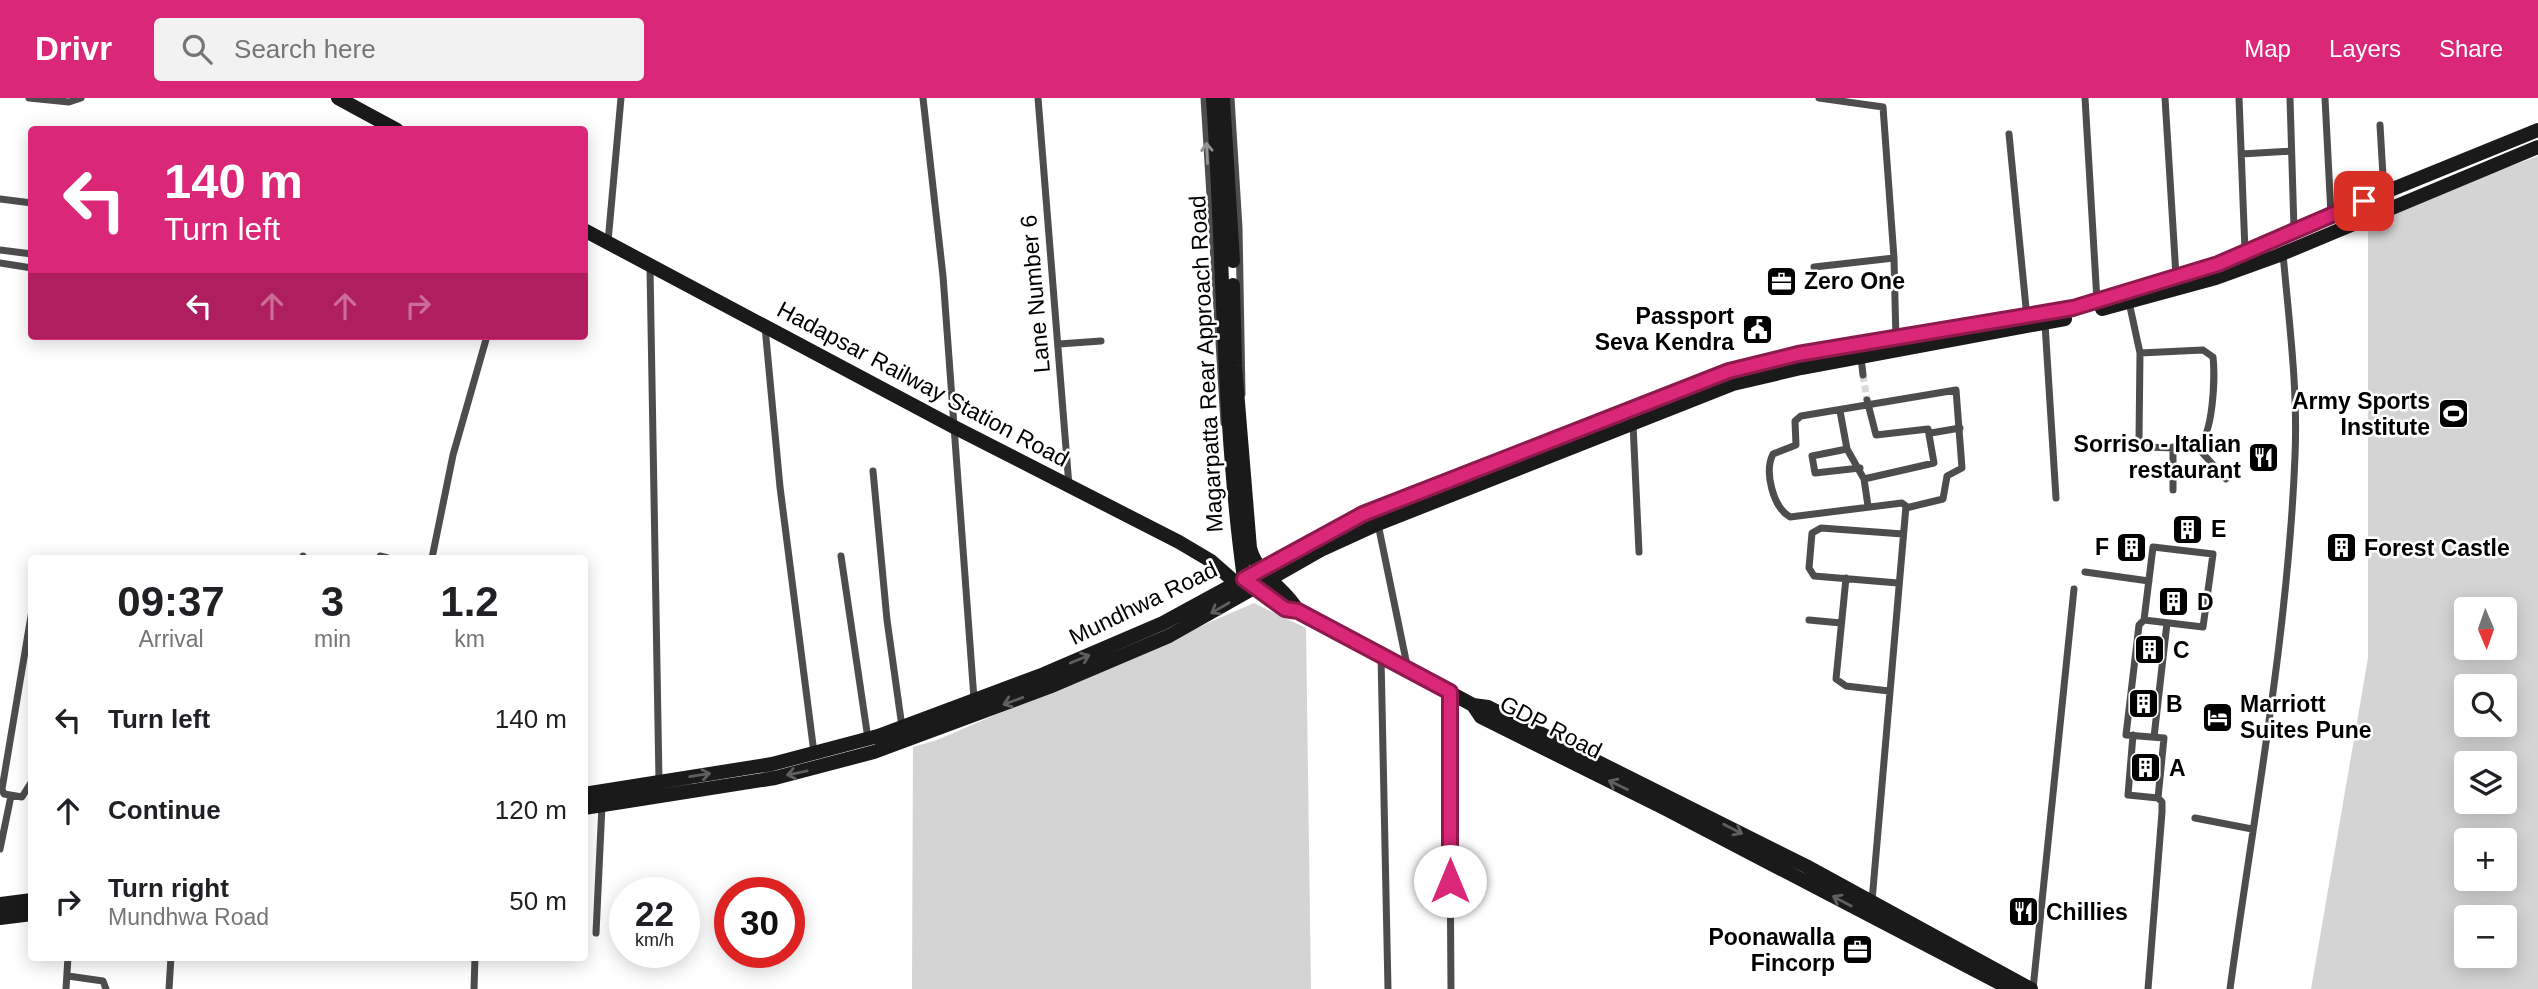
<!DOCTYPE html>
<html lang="en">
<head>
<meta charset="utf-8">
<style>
  :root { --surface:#fff; --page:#f2f2f2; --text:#202124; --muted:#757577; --accent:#db2777 }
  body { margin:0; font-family:Arial,sans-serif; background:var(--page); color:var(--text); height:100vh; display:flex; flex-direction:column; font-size:26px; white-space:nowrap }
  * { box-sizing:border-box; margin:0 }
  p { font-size:23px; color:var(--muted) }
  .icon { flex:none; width:38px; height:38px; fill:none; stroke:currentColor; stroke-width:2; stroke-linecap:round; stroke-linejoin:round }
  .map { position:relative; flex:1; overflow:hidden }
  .details { position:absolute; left:28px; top:457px; width:560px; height:406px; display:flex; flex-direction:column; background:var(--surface); border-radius:7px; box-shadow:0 4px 18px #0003 }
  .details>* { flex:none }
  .banner { position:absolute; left:28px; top:28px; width:560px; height:214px; border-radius:7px; box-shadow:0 4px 18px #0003; background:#db2777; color:#fff; overflow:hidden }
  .needle { width:46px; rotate:178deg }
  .tools { position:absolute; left:2454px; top:499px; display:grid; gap:14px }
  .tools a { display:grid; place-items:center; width:63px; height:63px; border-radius:7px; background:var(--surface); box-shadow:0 4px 18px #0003; font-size:35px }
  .speed { position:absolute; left:609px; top:779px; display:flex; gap:14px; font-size:35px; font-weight:700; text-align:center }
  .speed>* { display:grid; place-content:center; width:91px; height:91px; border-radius:50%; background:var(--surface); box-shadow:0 4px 18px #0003; line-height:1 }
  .speed small { font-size:18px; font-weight:400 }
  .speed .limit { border:10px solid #d22; background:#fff; color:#111 }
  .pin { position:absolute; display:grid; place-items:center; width:60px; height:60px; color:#fff; margin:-30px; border-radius:14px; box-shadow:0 4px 10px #0006 }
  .me { position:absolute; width:77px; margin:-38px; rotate:0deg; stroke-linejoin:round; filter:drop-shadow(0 0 5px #0008) }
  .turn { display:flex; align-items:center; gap:24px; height:147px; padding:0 21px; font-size:32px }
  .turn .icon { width:91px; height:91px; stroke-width:2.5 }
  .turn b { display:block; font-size:49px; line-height:60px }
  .lanes { display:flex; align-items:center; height:66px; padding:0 21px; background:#0003; justify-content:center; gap:35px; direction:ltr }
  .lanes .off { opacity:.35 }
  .eta { display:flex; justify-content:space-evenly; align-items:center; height:119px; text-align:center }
  .eta b { font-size:42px; font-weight:600; line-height:49px }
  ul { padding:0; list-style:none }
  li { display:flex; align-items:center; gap:21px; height:91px; padding:0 21px }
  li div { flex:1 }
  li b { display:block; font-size:26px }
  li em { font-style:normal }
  header { display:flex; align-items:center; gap:42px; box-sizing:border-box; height:98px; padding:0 35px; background:var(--accent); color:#fff }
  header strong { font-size:33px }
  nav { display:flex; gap:38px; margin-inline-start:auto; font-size:24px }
  .search { width:490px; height:63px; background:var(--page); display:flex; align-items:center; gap:18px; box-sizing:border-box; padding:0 24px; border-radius:7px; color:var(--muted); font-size:26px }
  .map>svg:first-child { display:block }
</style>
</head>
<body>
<header>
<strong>Drivr</strong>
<div class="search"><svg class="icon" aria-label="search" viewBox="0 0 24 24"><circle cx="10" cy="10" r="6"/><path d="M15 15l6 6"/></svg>Search here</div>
<nav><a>Map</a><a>Layers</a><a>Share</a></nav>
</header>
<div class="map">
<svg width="2538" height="891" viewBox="0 0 2538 891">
  <rect width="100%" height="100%" fill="#fff"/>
  <path fill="#d4d4d4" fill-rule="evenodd" d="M 2538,58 L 2538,891 L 2311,891 L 2368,560 L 2368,121 ZM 2466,511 L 2504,511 L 2504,550 L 2466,550 ZM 2466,588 L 2504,588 L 2504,626 L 2466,626 ZM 2466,665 L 2504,665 L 2504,704 L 2466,704 ZM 2466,742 L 2504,742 L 2504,780 L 2466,780 ZM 2466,819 L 2504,819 L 2504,858 L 2466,858 Z
    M 1254,505 L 1306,530 L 1311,891 L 912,891 L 913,649 L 937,642 Z"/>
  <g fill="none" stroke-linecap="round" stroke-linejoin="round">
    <path stroke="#d9d9d9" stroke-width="7" stroke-dasharray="7 3.5" stroke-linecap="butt" d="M 1863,277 L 1867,302"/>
    <path stroke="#4d4d4d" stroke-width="7" d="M 29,0 L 69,4 L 81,0
      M 923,0 L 943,178 L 974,601
      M 1038,0 L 1069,388
      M 1204,0 L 1224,325
      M 1231,0 L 1239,130 L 1242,296
      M 1819,0 L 1883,9 L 1894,160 L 1896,243
      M 2085,0 L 2097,203
      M 2165,0 L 2176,178
      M 2239,0 L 2245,153
      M 2290,0 L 2294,131
      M 2325,0 L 2331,117
      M 2380,27 L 2384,95
      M 2009,36 L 2027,220
      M 2241,56 L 2291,53
      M 0,101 L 32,105
      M 608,144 L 621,0
      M 0,152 L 32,156
      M 0,165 L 32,170
      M 1814,169 L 1894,160
      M 650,170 L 659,683
      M 2129,204 L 2140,255 L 2203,252 L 2213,259 C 2215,276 2214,342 2196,348 C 2182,352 2161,349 2146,349 L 2139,342 L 2140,255
      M 2045,226 L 2056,400
      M 765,229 L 780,389 L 814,655
      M 1059,246 L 1101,243
      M 1861,259 L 1863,277
      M 1840,313 L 1847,351 L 1864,381 L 1868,408
      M 1633,326 L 1639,454
      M 1931,335 L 1960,330
      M 2196,348 L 2226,381
      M 1847,351 L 1812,358 L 1815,375 L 1860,370
      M 873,373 L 887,522 L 902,629
      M 1864,381 L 1934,365 L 1928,331 L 1876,337 L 1867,302
      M 2173,392 L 2173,349
      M 1378,426 L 1408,572
      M 2153,449 L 2213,456 L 2203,529 L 2144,522 Z
      M 380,458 L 388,460
      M 841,458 L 868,641
      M 303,460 L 303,458
      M 432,460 L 453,357 L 487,238
      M 2085,474 L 2149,483
      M 1846,480 L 1836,581 L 1846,588 L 1889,593
      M 1898,485 L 1814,478 L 1809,470 L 1812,435 L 1821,430 L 1903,436
      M 32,512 L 2,691 L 4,696 L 22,699 L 32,683
      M 1809,522 L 1841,525
      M 2144,522 L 2139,527 L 2126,637 L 2164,640 L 2158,700 L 2162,704 L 2162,714 L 2148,891
      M 1381,558 L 1388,891
      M 1449,594 L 1451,891
      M 2133,637 L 2128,697 L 2158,700
      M 2154,639 L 2167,525
      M 2195,720 L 2252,731
      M 0,751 L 11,698
      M 1872,803 L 1906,408 L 1902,405 L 1790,419 C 1773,409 1764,374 1773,356 L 1796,347 L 1795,323 L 1801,318 L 1956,292 L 1962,370 L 1947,378 L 1943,401 L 1906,410
      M 596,835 L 602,707
      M 68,878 L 103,883 L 106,891
      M 66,891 L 68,859
      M 169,891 L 171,859
      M 474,891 L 475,859
      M 2033,891 L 2074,491
      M 2230,891 C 2254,714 2288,536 2295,358 C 2298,291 2289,223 2283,156"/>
    <path stroke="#1a1a1a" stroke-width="14" d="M 338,0 L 397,32
      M 1213,0 C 1224,160 1222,321 1244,481 L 1285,511 L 1298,513 L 1473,607 L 1488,609 L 1806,768 L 2031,891
      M 1223,0 L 1233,163
      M 584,132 L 954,329 L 1179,444 L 1211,463 L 1236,485
      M 1233,187 L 1235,268 L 1250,450 C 1257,478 1285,489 1298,513
      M 2102,211 L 2216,180 L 2277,158 L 2538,49
      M 1473,607 L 1481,619 L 1664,710 L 2011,891
      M 584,696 L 772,666 L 878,638 L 1044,576 L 1163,525 L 1363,416 L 1729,273 L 1798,256 L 2027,220 L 2097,203 L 2218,166 L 2314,123 L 2538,32
      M 584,710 L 775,680 L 874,654 L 1049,589 L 1169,538 L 1321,452 L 1378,426 L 1733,286 L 1801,270 L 2065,221
      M 0,806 L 32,802
      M 0,820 L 32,816"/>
  </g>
  <defs><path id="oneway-shaft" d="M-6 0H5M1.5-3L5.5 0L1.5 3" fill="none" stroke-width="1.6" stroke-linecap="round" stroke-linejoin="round" transform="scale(1.75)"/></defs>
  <use stroke="#949494" href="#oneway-shaft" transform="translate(1207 55) rotate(-93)"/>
  <g stroke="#5f5f5f">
    <use href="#oneway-shaft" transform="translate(1220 510) rotate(150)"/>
    <use href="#oneway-shaft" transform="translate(1080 561) rotate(-22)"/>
    <use href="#oneway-shaft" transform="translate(1013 603) rotate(160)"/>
    <use href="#oneway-shaft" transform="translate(797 675) rotate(168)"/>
    <use href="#oneway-shaft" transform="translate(700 677) rotate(-9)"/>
    <use href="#oneway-shaft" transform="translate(1618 687) rotate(-154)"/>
    <use href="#oneway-shaft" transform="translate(1733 731) rotate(27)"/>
    <use href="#oneway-shaft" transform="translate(1842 803) rotate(-152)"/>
  </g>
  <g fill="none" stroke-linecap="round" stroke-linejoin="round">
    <defs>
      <path id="route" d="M 1450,783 L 1450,594 L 1298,513 L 1285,511 L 1244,481 L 1363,416 L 1729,273 L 1798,256 L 2073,210 L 2218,166 L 2364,103"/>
    </defs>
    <use href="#route" stroke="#8e194d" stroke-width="18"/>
    <use href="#route" stroke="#db2777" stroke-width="12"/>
  </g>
  <defs>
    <symbol id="office-square" viewBox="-11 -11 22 22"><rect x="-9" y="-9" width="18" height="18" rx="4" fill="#000" stroke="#fff"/><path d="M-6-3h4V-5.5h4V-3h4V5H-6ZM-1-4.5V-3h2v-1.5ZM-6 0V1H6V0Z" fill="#fff"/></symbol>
    <symbol id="civic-square" viewBox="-11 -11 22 22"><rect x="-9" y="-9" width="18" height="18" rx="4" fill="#000" stroke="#fff"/><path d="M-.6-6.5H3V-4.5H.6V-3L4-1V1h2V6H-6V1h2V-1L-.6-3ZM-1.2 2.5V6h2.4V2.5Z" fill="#fff"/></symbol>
    <symbol id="stadium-square" viewBox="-11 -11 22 22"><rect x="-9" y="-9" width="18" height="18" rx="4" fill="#000" stroke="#fff"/><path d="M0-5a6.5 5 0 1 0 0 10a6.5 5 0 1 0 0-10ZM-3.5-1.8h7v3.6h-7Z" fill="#fff"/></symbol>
    <symbol id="restaurant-square" viewBox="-11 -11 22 22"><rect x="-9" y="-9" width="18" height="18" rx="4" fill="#000" stroke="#fff"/><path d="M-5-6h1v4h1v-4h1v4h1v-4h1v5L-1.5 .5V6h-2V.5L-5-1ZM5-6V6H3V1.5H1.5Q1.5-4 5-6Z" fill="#fff"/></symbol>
    <symbol id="building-square" viewBox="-11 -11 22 22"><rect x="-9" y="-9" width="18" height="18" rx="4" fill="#000" stroke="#fff"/><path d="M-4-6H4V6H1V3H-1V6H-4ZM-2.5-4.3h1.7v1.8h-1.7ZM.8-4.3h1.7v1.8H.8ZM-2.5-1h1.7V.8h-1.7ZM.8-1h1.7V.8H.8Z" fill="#fff"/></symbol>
    <symbol id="hotel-square" viewBox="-11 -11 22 22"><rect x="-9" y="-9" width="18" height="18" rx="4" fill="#000" stroke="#fff"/><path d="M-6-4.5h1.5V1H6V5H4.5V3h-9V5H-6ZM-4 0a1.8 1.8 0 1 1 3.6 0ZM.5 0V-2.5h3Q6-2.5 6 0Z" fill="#fff"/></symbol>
  </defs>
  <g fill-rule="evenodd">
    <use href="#office-square" x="1764" y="166" width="35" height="35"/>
    <use href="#civic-square" x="1740" y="214" width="35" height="35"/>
    <use href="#stadium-square" x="2436" y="298" width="35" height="35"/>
    <use href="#restaurant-square" x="2246" y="342" width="35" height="35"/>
    <use href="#building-square" x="2170" y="414" width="35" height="35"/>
    <use href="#building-square" x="2114" y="432" width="35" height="35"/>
    <use href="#building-square" x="2324" y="432" width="35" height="35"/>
    <use href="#building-square" x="2156" y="486" width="35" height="35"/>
    <use href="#building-square" x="2132" y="534" width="35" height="35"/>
    <use href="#building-square" x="2126" y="588" width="35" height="35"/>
    <use href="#hotel-square" x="2200" y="602" width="35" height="35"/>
    <use href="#building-square" x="2128" y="652" width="35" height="35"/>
    <use href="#restaurant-square" x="2006" y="796" width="35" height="35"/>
    <use href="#office-square" x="1840" y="834" width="35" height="35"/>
  </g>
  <g text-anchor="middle" stroke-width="5" stroke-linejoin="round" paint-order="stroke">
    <g font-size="23" font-weight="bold" fill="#000" stroke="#fff" text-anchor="start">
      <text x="1804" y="191">Zero One</text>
      <text x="1734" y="226" text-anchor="end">Passport<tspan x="1734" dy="26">Seva Kendra</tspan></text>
      <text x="2430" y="311" text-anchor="end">Army Sports<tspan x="2430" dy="26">Institute</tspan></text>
      <text x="2241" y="354" text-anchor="end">Sorriso - Italian<tspan x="2241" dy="26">restaurant</tspan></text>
      <text x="2211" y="439">E</text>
      <text x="2109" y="457" text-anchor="end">F</text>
      <text x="2364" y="458">Forest Castle</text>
      <text x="2197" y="512">D</text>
      <text x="2173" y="560">C</text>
      <text x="2166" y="614">B</text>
      <text x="2240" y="614">Marriott<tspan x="2240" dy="26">Suites Pune</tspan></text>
      <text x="2169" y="678">A</text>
      <text x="2046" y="822">Chillies</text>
      <text x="1835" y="847" text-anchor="end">Poonawalla<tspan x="1835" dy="26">Fincorp</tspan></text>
    </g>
    <g font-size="23" fill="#000" stroke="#fff">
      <text transform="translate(1035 196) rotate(-95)" y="8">Lane Number 6</text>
      <text transform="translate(1206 266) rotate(-93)" y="8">Magarpatta Rear Approach Road</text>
      <text transform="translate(923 286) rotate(28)" y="8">Hadapsar Railway Station Road</text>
      <text transform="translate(1143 505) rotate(-26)" y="8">Mundhwa Road</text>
      <text transform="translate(1551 629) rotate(27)" y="8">GDP Road</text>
    </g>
  </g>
</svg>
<div class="tools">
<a><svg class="needle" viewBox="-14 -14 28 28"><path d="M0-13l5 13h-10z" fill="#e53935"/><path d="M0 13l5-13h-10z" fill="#757577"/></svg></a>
<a><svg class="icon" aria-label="search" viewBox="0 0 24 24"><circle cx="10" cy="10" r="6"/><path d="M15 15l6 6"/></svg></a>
<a><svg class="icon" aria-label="layers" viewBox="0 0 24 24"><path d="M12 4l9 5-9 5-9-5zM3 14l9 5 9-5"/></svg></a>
<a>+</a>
<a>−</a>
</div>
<div class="speed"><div>22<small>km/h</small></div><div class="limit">30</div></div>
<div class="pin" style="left:2364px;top:103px;background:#d93025"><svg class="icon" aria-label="arrive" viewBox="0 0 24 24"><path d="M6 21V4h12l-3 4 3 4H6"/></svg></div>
<svg class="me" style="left:1450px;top:783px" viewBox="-20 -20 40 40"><circle r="19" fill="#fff"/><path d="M0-13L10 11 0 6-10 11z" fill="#db2777"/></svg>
<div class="banner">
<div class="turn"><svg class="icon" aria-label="left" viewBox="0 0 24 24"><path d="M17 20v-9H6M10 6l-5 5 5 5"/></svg><div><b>140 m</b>Turn left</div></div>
<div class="lanes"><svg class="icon" aria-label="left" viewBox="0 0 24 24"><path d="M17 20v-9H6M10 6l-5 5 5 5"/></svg><svg class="icon off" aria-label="ahead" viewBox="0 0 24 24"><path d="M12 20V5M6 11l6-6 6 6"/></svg><svg class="icon off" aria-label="ahead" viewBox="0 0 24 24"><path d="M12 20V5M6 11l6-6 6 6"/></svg><svg class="icon off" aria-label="right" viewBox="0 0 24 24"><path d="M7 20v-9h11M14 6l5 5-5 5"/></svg></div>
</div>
<section class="details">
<div class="eta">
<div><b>09:37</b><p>Arrival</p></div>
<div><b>3</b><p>min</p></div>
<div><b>1.2</b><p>km</p></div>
</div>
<ul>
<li><svg class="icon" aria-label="left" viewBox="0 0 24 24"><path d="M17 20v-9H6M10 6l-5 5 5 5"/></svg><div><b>Turn left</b></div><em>140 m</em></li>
<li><svg class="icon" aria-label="ahead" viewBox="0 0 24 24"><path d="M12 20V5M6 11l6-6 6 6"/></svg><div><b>Continue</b></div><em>120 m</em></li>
<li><svg class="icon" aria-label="right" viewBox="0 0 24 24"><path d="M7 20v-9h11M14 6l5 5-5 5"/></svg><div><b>Turn right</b><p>Mundhwa Road</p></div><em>50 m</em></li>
</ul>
</section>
</div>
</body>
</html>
